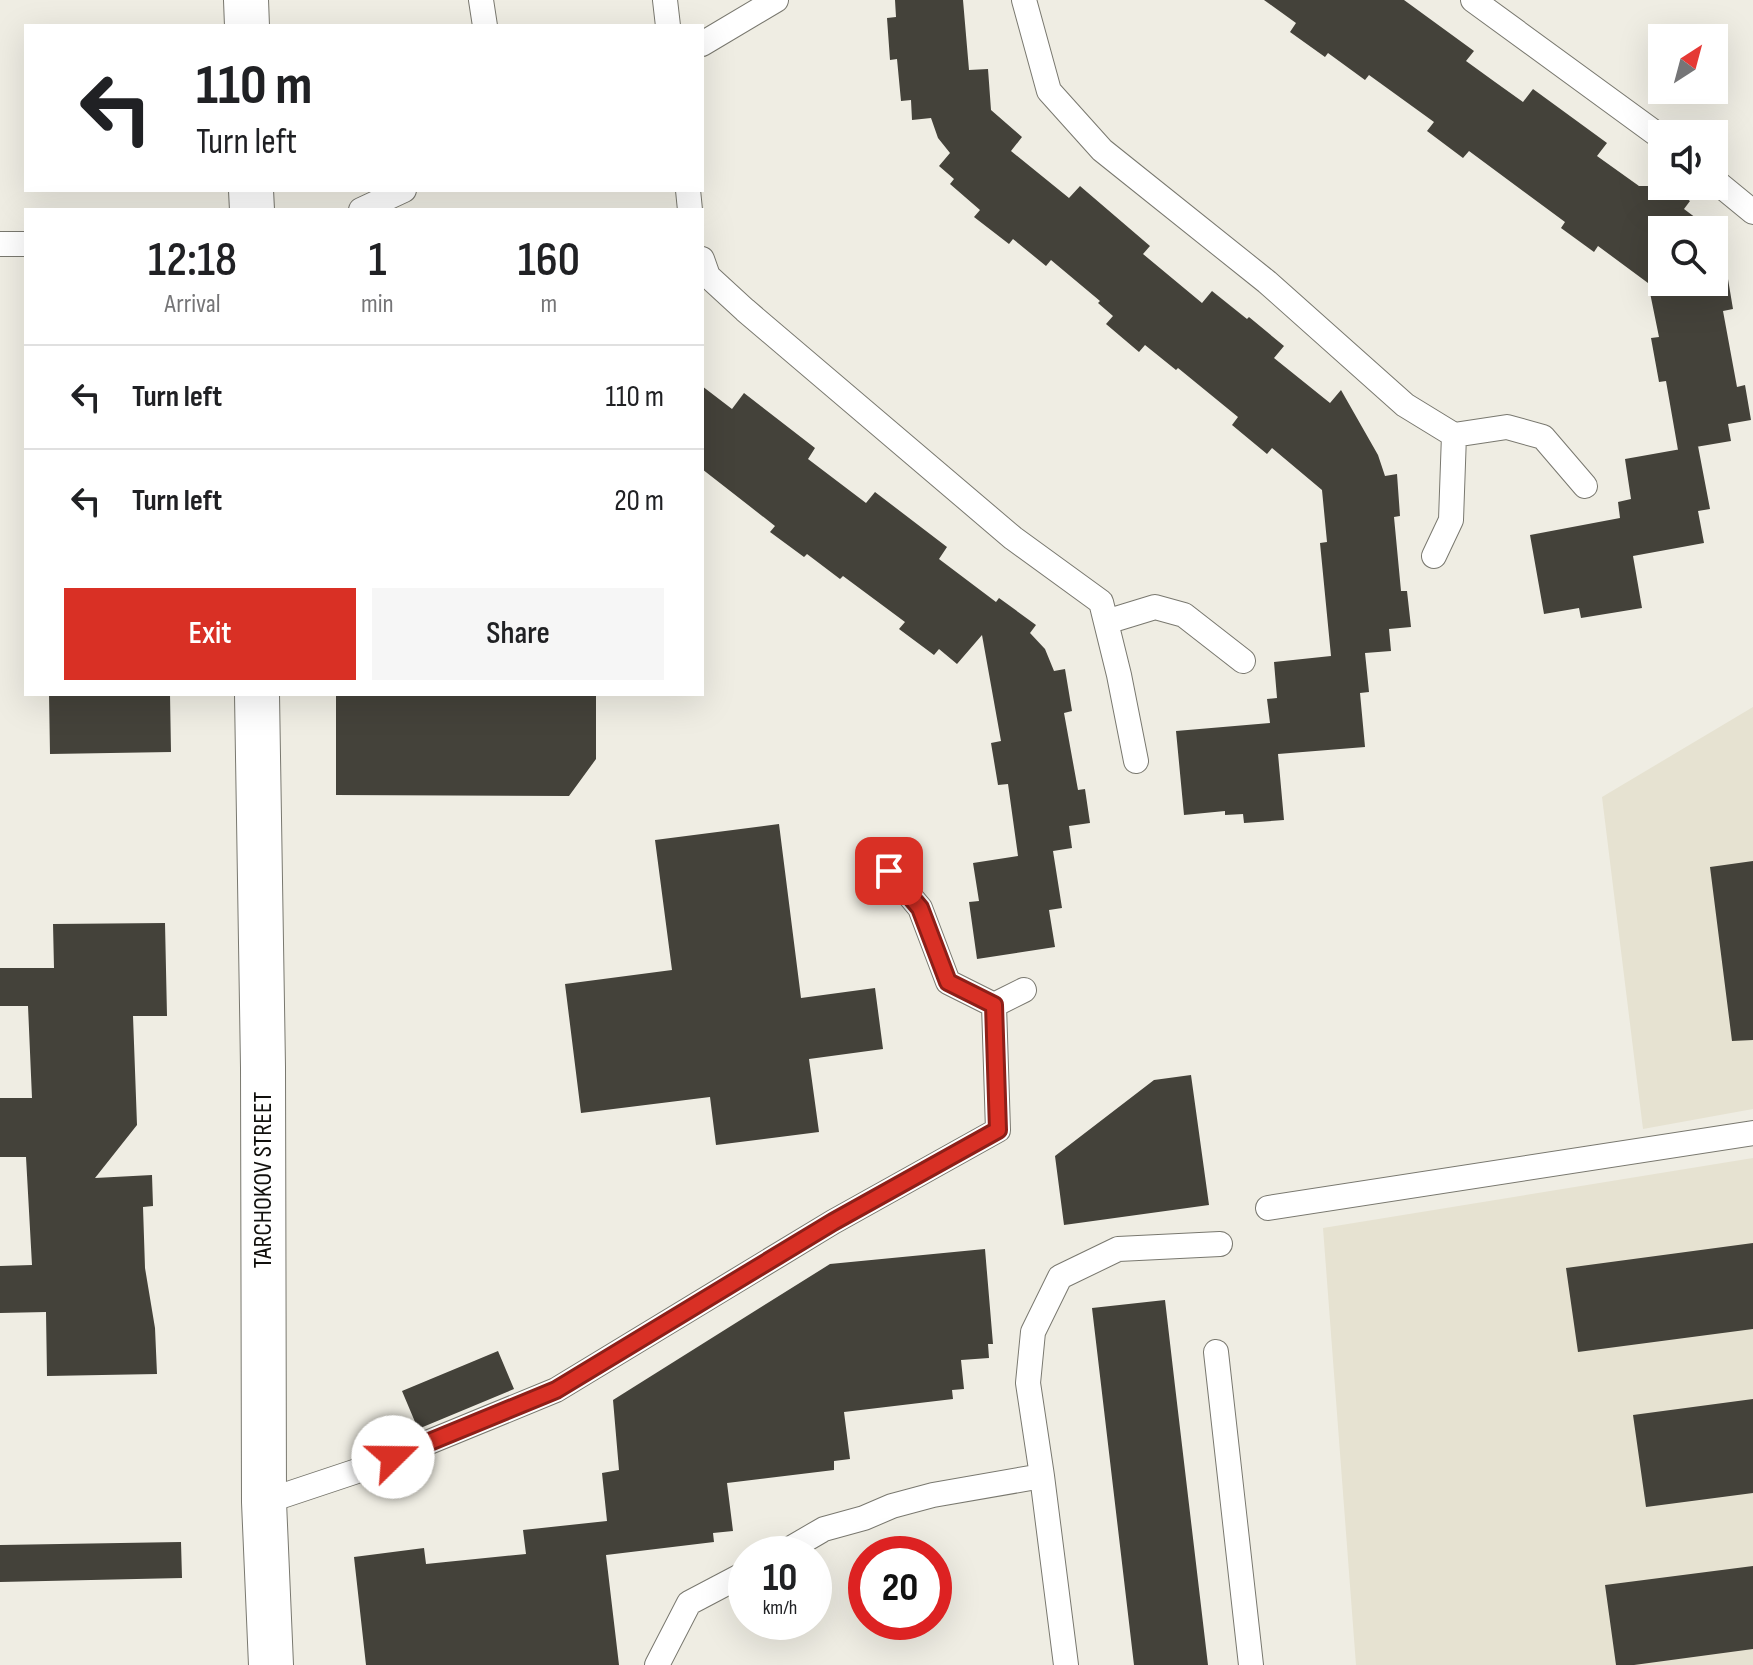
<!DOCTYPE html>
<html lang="en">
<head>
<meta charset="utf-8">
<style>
  :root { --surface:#fff; --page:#f6f6f6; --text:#202124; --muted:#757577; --line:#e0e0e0; --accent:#d93025 }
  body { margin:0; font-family:"Sofia Sans Condensed",sans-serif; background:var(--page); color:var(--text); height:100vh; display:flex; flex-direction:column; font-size:30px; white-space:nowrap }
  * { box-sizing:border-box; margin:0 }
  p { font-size:26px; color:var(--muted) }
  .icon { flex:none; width:44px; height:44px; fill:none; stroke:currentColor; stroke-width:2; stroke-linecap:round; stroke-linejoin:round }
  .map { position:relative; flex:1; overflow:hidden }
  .details { position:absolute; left:24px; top:208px; width:680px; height:488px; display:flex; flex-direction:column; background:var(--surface); border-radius:0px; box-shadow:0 8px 32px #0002 }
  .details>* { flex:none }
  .hud { position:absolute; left:24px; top:24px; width:680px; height:168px; border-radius:0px; box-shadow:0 8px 32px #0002; background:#fff; color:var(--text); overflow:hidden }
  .needle { width:52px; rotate:36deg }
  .tools { position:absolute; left:1648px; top:24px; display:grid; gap:16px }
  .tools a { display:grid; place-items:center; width:80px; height:80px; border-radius:0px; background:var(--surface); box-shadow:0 8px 32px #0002; font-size:40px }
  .speed { position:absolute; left:728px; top:1536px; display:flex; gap:16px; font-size:40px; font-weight:700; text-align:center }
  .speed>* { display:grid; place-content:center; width:104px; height:104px; border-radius:50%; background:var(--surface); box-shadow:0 8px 32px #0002; line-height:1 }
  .speed small { font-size:20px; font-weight:400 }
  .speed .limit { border:12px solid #d22; background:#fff; color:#111 }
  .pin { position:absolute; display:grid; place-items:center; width:68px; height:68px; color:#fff; margin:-34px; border-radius:16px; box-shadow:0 4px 12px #0006 }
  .me { position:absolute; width:88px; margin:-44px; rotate:68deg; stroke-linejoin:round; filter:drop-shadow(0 0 6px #0008) }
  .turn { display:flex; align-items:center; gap:28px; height:168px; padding:0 40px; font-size:36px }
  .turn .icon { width:104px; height:104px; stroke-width:2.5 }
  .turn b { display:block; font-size:56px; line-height:68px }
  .eta { display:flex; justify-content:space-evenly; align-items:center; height:136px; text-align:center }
  .eta b { font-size:48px; font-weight:600; line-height:56px }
  .cta { display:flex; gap:16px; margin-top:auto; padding:16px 40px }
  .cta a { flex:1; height:92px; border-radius:0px; background:var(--accent); color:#fff; font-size:32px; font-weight:600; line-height:92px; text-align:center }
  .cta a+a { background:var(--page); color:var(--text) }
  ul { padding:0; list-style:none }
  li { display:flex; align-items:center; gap:24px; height:104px; padding:0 40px; border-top:2px solid var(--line) }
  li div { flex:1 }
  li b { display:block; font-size:30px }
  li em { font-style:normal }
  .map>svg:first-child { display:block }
</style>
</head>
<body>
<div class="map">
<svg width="1753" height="1665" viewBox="0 0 1753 1665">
  <rect width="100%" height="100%" fill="#efede3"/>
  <path fill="#e6e2d1" d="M 1753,707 L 1753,1109 L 1643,1129 L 1602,797 Z
    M 1753,1158 L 1753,1665 L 1356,1665 L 1323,1228 Z"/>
  <path fill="#44423a" d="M 895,0 L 963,0 L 969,70 L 988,69 L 991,110 L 1022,137 L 1011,151 L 1069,198 L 1080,186 L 1150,246 L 1143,254 L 1202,303 L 1212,291 L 1247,319 L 1249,317 L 1284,346 L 1274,358 L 1330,403 L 1341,390 L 1378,455 L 1385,476 L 1397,474 L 1400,516 L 1394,517 L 1401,591 L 1407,591 L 1411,627 L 1389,629 L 1391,651 L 1365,653 L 1369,692 L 1360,693 L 1365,747 L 1278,754 L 1284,820 L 1244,823 L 1243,814 L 1225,815 L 1225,811 L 1184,815 L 1176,731 L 1270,723 L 1267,699 L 1277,698 L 1274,662 L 1331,656 L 1320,543 L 1327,542 L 1322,490 L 1272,448 L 1267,454 L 1232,425 L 1238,417 L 1178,368 L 1176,370 L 1145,345 L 1139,352 L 1106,324 L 1113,316 L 1098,303 L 1100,301 L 1051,260 L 1046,266 L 1013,239 L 1009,244 L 974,217 L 980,210 L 950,184 L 954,179 L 939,166 L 950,153 L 938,138 L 931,118 L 912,120 L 911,100 L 901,101 L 897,59 L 890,60 L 887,18 L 896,17 Z
    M 1264,0 L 1404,0 L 1474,51 L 1466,61 L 1495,82 L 1523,102 L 1533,89 L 1607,143 L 1597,156 L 1639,186 L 1669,186 L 1690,201 L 1684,209 L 1700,221 L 1694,230 L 1662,230 L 1662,273 L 1658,280 L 1662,279 L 1662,282 L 1714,282 L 1714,269 L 1726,267 L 1733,309 L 1723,311 L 1737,387 L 1745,385 L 1751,420 L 1728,424 L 1731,441 L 1678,450 L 1666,381 L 1659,382 L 1651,338 L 1659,337 L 1648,283 L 1598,246 L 1594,252 L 1561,228 L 1565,222 L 1469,151 L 1463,158 L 1427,131 L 1434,122 L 1369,75 L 1365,80 L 1328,53 L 1325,57 L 1290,32 L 1296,23 Z
    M 702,386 L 732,409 L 744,393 L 815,448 L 808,459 L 866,503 L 875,492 L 947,547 L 939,559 L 996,602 L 999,598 L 1036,625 L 1030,633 L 1045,649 L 1054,671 L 1065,669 L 1072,711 L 1064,713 L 1078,790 L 1085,789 L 1090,823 L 1069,826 L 1072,848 L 1053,851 L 1062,908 L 1049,910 L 1055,947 L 977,959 L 969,902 L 979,901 L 973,863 L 1018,856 L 1008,784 L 998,785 L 991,743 L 1001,741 L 982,635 L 957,664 L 939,649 L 934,655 L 899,629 L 905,622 L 843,576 L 840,579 L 807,554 L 804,557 L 770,532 L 775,526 L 702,469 Z
    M 1698,446 L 1710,509 L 1698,511 L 1704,543 L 1633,556 L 1642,608 L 1581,618 L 1579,608 L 1544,614 L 1530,535 L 1620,518 L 1618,502 L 1631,499 L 1625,459 Z
    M 49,694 L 170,694 L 171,752 L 50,754 Z
    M 336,694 L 596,694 L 596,759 L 569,796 L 336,795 Z
    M 779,824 L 801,998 L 875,988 L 883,1049 L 809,1059 L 819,1132 L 716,1145 L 710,1097 L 581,1113 L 565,984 L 672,970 L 655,840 Z
    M 1753,861 L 1753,1040 L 1732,1041 L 1710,867 Z
    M 165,923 L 167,1016 L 133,1016 L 137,1125 L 95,1178 L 152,1175 L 153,1206 L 143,1207 L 145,1268 L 155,1328 L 157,1374 L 47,1376 L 46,1312 L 0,1313 L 0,1266 L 32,1265 L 26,1157 L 0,1157 L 0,1098 L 32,1098 L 28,1006 L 0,1006 L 0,968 L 54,968 L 53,924 Z
    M 1191,1075 L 1209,1205 L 1064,1225 L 1055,1156 L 1154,1080 Z
    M 1753,1243 L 1753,1329 L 1578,1352 L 1566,1268 Z
    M 985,1249 L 993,1344 L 988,1344 L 989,1358 L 961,1360 L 964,1389 L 952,1390 L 953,1399 L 844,1412 L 850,1459 L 834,1461 L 834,1470 L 727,1483 L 733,1531 L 713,1533 L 714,1542 L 606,1555 L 619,1665 L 366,1665 L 354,1557 L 424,1548 L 426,1564 L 526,1554 L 523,1530 L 607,1521 L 602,1473 L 619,1470 L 613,1400 L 830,1264 Z
    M 1165,1300 L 1175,1386 L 1208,1665 L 1134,1665 L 1092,1308 Z
    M 498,1351 L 514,1389 L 418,1429 L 402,1391 Z
    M 1753,1399 L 1753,1493 L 1646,1507 L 1633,1415 Z
    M 181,1542 L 182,1578 L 0,1582 L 0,1545 Z
    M 1753,1566 L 1753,1649 L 1634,1665 L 1616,1665 L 1605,1585 Z"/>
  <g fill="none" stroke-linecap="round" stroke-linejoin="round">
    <defs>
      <path id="lane" d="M 481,0 L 485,26
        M 665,0 L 668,26
        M 1024,0 L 1049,91 L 1102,150 L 1267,282 L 1405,405 L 1454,435 L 1451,520 L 1434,556
        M 1473,0 L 1662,138
        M 702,44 L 776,0
        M 1714,180 L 1753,212
        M 688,190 L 690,210
        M 361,210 L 404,190
        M 0,244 L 26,244
        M 702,259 L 708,276 L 745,310 L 1013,538 L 1101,602 L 1119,675 L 1136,761
        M 1454,435 L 1507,427 L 1543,437 L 1585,486
        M 1106,622 L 1155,607 L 1184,615 L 1243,661
        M 889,871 L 920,908 L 948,982 L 994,1005 L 1024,990
        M 1268,1208 L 1753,1133
        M 1216,1352 L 1251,1665
        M 1042,1476 L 1028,1383 L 1033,1332 L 1060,1277 L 1118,1249 L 1220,1244
        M 264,1502 L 366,1468 L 556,1390 L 833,1222 L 998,1130 L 994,1005
        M 781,1554 L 824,1529 L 864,1518 L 892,1506 L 933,1495 L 1042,1476 L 1066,1665
        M 657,1665 L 689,1603 L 746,1573"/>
      <path id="secondary" d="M 246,0 L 247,26
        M 251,190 L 252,210
        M 257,694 L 263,1067 L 264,1502 L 271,1665"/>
    </defs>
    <use href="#lane" stroke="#79786f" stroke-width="26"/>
    <use href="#secondary" stroke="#79786f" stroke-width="46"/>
    <use href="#lane" stroke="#fff" stroke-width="24"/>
    <use href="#secondary" stroke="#fff" stroke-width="44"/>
  </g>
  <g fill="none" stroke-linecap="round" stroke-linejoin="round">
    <defs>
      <path id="route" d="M 393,1457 L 556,1390 L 833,1222 L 998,1130 L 994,1005 L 948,982 L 920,908 L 889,871"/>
    </defs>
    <use href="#route" stroke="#8d1f18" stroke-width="20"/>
    <use href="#route" stroke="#d93025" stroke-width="14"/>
  </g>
  <g text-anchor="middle" stroke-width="8" stroke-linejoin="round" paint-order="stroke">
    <g font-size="26" fill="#11100d" stroke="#fff">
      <text transform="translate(262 1180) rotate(-90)" y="9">TARCHOKOV STREET</text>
    </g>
  </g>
</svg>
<div class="tools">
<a><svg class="needle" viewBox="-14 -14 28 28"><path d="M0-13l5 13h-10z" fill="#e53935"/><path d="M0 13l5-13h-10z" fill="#757577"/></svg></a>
<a><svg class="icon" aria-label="sound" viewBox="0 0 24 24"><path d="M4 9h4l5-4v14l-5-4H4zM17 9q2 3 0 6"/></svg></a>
<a><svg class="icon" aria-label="search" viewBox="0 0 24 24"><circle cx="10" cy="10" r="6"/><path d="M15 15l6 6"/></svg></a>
</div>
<div class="speed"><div>10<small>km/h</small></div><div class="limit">20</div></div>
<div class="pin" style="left:889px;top:871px;background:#d93025"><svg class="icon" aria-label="arrive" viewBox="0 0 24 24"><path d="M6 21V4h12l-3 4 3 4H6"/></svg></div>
<svg class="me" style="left:393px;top:1457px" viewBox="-20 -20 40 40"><circle r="19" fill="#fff"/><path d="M0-13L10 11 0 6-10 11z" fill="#d93025"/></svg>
<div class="hud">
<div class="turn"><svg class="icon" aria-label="left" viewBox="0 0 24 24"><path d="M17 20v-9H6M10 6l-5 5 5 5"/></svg><div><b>110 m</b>Turn left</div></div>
</div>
<section class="details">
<div class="eta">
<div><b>12:18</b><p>Arrival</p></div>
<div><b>1</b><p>min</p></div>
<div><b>160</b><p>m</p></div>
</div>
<ul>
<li><svg class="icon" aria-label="left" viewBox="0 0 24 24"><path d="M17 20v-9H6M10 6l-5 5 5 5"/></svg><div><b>Turn left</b></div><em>110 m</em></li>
<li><svg class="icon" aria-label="left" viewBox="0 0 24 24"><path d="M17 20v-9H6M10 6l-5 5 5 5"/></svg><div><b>Turn left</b></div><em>20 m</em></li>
</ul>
<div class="cta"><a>Exit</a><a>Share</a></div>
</section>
</div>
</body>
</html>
